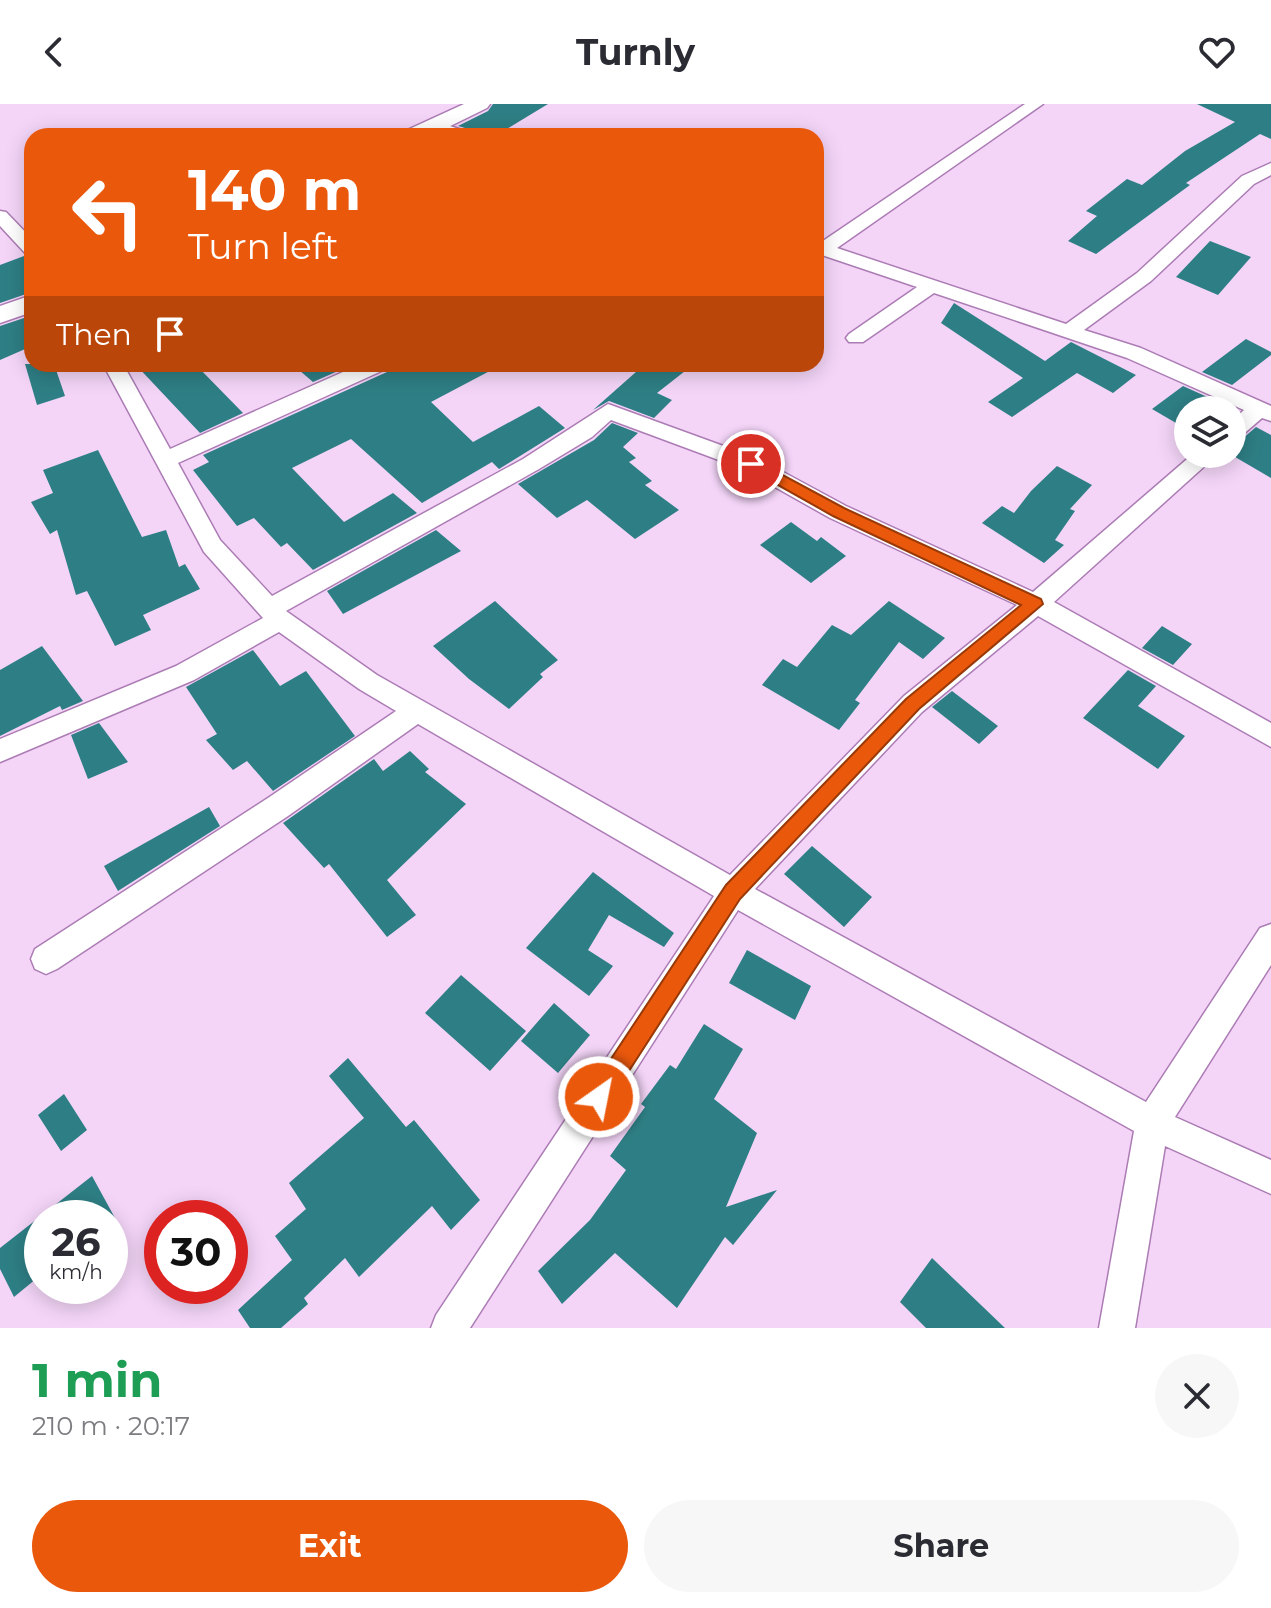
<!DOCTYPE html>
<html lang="en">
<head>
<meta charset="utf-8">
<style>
  :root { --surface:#fff; --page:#f7f7f7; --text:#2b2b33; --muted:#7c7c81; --accent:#ea580c }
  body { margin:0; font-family:Montserrat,sans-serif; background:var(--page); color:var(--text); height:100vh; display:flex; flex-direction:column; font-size:30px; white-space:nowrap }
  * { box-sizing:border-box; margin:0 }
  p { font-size:26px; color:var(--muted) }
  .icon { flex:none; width:44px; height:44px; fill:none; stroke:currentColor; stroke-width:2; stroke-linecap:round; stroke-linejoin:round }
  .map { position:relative; height:1224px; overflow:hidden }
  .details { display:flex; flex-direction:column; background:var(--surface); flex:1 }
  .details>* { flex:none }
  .hud { position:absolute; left:24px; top:24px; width:800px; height:244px; border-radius:24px; box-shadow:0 4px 20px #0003; background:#ea580c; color:#fff; overflow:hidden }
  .controls { position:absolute; left:1174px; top:292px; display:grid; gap:16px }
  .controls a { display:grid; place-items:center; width:72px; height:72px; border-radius:50%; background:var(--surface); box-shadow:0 4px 20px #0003; font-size:40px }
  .speed { position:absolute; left:24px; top:1096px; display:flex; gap:16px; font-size:40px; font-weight:700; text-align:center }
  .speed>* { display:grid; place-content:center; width:104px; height:104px; border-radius:50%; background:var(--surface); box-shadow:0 4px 20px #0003; line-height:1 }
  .speed small { font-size:20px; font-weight:400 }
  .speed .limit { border:12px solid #d22; background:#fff; color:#111 }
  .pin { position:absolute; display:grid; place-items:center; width:68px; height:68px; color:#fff; margin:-34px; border:4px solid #fff; border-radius:50%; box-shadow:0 2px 8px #0007 }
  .me { position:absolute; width:88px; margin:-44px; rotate:33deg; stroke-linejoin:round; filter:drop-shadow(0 0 6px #0008) }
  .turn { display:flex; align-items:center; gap:28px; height:168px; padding:0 32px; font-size:36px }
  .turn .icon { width:104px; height:104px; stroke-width:2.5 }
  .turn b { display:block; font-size:56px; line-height:68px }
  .then { display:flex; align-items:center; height:76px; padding:0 32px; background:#0003; gap:16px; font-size:30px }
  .round { display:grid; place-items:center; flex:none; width:84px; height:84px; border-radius:42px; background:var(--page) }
  .head { display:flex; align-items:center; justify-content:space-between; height:136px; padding:0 32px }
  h1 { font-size:48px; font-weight:700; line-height:60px; color:#1e9e55 }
  .cta { display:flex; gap:16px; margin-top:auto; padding:16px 32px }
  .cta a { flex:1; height:92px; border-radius:48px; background:var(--accent); color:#fff; font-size:32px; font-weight:700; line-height:92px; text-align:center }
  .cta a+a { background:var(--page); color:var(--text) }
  header { display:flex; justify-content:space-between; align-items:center; height:104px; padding:0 32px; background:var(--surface); font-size:36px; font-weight:700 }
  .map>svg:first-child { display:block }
</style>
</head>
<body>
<header><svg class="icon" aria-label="back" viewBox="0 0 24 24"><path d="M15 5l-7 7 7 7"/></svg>Turnly<svg class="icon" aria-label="heart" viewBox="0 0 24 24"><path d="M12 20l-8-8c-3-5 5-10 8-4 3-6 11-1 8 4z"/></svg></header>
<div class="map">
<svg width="1271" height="1224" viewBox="0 0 1271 1224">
  <rect width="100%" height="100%" fill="#f4d5f8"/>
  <path fill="#2e7f85" d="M 493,0 L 548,0 L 495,32 L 476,32 L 472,26 L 458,22 L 488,7 Z
    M 1197,0 L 1271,0 L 1271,35 L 1260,30 L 1186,79 L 1190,81 L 1096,150 L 1068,137 L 1097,112 L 1086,107 L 1127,75 L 1142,81 L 1185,47 L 1235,18 Z
    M 1210,137 L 1251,153 L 1218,191 L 1176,173 Z
    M 24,152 L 32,154 L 32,188 L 0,199 L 0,161 Z
    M 954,199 L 1045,257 L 1071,238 L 1136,271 L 1113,289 L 1077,269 L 1012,313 L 988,298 L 1023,274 L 941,219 Z
    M 24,214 L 32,225 L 32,242 L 0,256 L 0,222 Z
    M 1246,235 L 1271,248 L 1271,251 L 1232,281 L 1202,268 Z
    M 25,260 L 54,260 L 65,292 L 37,301 Z
    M 135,260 L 195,260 L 243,309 L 200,329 Z
    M 292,260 L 354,260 L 313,278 Z
    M 392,260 L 503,260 L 431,298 L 473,338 L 539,302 L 565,324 L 499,365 L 492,358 L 422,399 L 351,335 L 292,364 L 344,418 L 393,389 L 417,409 L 313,466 L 287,439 L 281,443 L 254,414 L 237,422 L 193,366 L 209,358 L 203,351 L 387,268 Z
    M 645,260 L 694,260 L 657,289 L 672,296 L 654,314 L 609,297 L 593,306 Z
    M 1183,282 L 1214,296 L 1211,298 L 1225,306 L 1188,306 L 1188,326 L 1152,305 Z
    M 612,319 L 638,329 L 623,343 L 636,354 L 629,358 L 652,377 L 645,381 L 679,406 L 635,435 L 587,396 L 557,414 L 518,380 L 594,336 Z
    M 1256,323 L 1271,331 L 1271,374 L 1230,350 L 1232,338 L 1242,335 Z
    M 98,346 L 142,433 L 166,426 L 179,463 L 185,460 L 200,485 L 143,511 L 151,526 L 115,542 L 87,487 L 76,491 L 57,426 L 50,430 L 31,398 L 53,389 L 43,366 Z
    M 1057,362 L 1092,381 L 1070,405 L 1075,407 L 1055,436 L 1064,441 L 1044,459 L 982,419 L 1002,402 L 1014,409 L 1031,387 Z
    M 791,418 L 817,437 L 821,433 L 846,452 L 811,479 L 760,441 Z
    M 436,426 L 461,447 L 343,510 L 327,487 Z
    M 495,497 L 558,556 L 540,570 L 543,573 L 509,605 L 469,575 L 433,542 Z
    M 889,497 L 945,534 L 923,555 L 899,538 L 855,596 L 860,599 L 839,626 L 762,581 L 783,555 L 797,563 L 832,521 L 851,531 Z
    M 1162,522 L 1192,540 L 1173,561 L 1142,544 Z
    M 42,542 L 83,597 L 62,606 L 60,602 L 0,632 L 0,566 Z
    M 253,546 L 280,582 L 306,567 L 355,632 L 273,687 L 247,657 L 233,666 L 206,636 L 217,630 L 186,583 Z
    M 1128,566 L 1156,582 L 1138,602 L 1185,632 L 1158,665 L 1083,614 Z
    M 952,587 L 998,622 L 979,640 L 932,603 Z
    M 99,619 L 128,658 L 88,675 L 71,631 Z
    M 410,647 L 429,665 L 425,668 L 466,700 L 387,776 L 416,811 L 387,833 L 329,760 L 324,764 L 283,719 L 374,655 L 383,667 Z
    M 209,703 L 220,722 L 118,787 L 104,762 Z
    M 812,742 L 872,793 L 844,823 L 784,770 Z
    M 593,768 L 674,829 L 664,843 L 609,811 L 588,846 L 613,862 L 589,892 L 526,844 Z
    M 747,846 L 811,882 L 795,916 L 729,879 Z
    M 461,871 L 526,927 L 490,967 L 425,909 Z
    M 554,899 L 590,931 L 558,969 L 521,937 Z
    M 704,920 L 743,945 L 714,995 L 757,1029 L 726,1103 L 777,1086 L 733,1141 L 725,1133 L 677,1204 L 615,1149 L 562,1200 L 538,1167 L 590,1116 L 626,1066 L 610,1052 L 645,1003 L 641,1000 L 670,961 L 676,965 Z
    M 348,954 L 406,1023 L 414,1016 L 480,1096 L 451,1126 L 432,1102 L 359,1173 L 345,1154 L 304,1194 L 308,1200 L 281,1224 L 250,1224 L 238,1206 L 292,1156 L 275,1132 L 306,1105 L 289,1079 L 364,1014 L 329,972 Z
    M 64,990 L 87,1026 L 61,1047 L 38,1011 Z
    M 92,1072 L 115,1114 L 42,1114 L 42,1170 L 14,1193 L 0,1165 L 0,1144 Z
    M 932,1154 L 1005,1224 L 926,1224 L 900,1198 Z"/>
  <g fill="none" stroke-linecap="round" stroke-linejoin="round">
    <defs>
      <path id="minor" d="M 1025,0 L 1043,0 L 837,144 L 1066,220 L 1137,169 L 1242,72 L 1271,59 L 1271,71 L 1254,80 L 1151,177 L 1084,226 L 1141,244 L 1271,302 L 1271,317 L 1262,314 L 1240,333 L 1232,335 L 1232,317 L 1244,306 L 1127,254 L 934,189 L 863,238 L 849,238 L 846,234 L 849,230 L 917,183 L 816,149 L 816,138 L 820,139 Z
        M 435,17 L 471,29 L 473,32 L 449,32 L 429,25 L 429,19 Z
        M 0,107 L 6,108 L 32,135 L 32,151 L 26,150 L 0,122 Z
        M 103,260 L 123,260 L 170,345 L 361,260 L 389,260 L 386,265 L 178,359 L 220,436 L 272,492 L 523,355 L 608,300 L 759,355 L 846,402 L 1033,488 L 1193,350 L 1218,350 L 1054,498 L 1271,619 L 1271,643 L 1038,512 L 922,608 L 755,785 L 1146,998 L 1260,824 L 1271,820 L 1271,861 L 1175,1013 L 1271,1056 L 1271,1090 L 1165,1042 L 1135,1224 L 1099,1224 L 1134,1027 L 738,806 L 470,1224 L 431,1224 L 436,1211 L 714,792 L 418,620 L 288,712 L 57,865 L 46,870 L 35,865 L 31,855 L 35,845 L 268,694 L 396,607 L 359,585 L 279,528 L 194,576 L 0,658 L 0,635 L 176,562 L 263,514 L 204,448 ZM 611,316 L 743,365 L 830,414 L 1017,501 L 904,592 L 730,771 L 377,571 L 286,507 L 539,365 L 592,333 Z"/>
      <path id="tertiary" d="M 464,0 L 490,0 L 487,4 L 430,32 L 402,32 L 405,27 Z
        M 32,191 L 32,208 L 0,219 L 0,202 Z"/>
    </defs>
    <use href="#minor" stroke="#ac7cb4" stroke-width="3"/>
    <use href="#tertiary" stroke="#ac7cb4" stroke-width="3"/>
    <use href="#minor" fill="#fff" fill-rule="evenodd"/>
    <use href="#tertiary" fill="#fff" fill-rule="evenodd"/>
  </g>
  <path fill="#ea580c" stroke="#983908" stroke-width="2" d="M 751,354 L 844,404 L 1041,495 L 1043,500 L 919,605 L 740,795 L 607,1001 L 599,1005 L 591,1001 L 588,993 L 591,985 L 726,781 L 906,595 L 1021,501 L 833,412 L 746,363 L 746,356 Z"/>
</svg>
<div class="controls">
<a><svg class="icon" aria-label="layers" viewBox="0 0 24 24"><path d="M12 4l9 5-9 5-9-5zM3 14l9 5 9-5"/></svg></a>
</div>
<div class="speed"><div>26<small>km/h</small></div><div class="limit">30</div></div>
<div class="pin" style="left:751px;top:360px;background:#d93025"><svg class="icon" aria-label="arrive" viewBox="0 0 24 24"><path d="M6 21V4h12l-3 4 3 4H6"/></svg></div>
<svg class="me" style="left:599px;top:993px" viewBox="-20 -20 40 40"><circle r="17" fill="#ea580c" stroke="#fff" stroke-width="3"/><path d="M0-11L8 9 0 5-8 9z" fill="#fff"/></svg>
<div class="hud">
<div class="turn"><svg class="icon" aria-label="left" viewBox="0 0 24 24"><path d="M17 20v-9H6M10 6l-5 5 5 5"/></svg><div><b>140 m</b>Turn left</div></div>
<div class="then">Then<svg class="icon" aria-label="arrive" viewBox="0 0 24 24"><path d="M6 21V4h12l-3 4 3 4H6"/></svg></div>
</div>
</div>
<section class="details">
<div class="head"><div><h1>1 min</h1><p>210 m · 20:17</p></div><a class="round"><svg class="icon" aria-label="close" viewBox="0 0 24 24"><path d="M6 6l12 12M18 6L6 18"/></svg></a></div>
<div class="cta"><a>Exit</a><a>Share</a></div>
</section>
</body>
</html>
